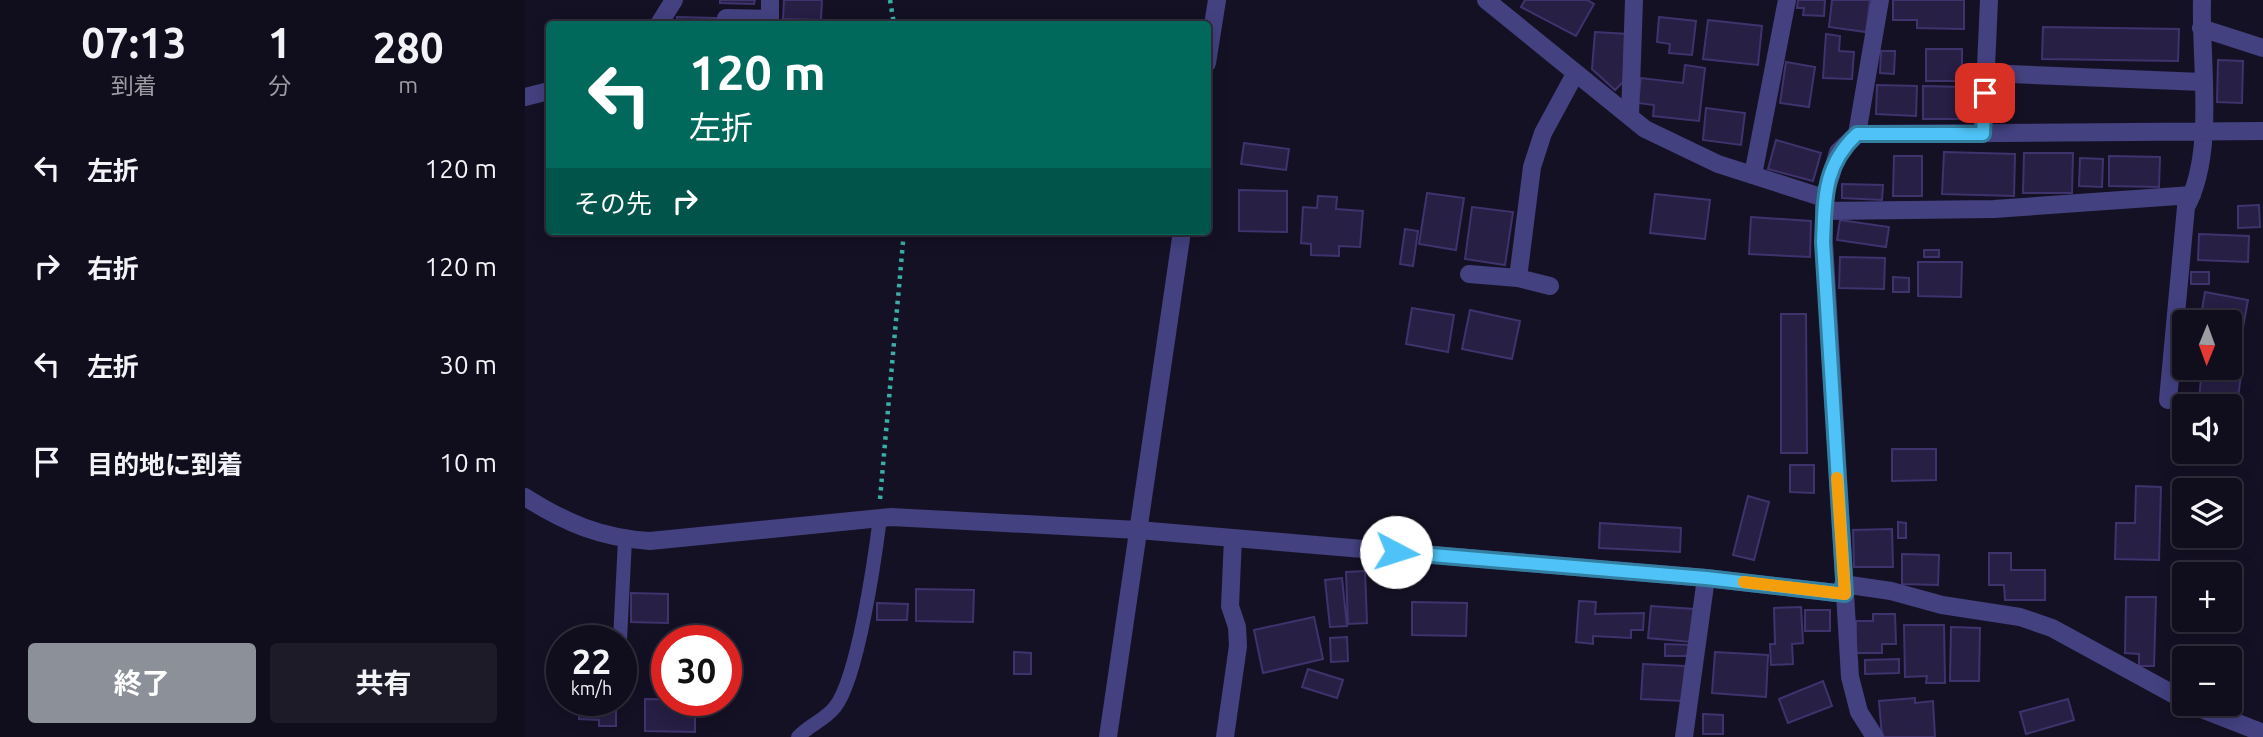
<!DOCTYPE html>
<html lang="ja">
<head>
<meta charset="utf-8">
<style>
  :root { --surface:#100d1c; --page:#1e1b29; --text:#f1f3f6; --muted:#9c9ca3; --line:#302d3b; --accent:#8c9099 }
  body { margin:0; font-family:Ubuntu,"Noto Sans JP",sans-serif; background:var(--page); color:var(--text); height:100vh; display:flex; flex-direction:column; font-size:26px; white-space:nowrap }
  * { box-sizing:border-box; margin:0 }
  p { font-size:23px; color:var(--muted) }
  .icon { flex:none; width:38px; height:38px; fill:none; stroke:currentColor; stroke-width:2; stroke-linecap:round; stroke-linejoin:round }
  .map { position:relative; flex:1; overflow:hidden }
  .sheet { display:flex; flex-direction:column; background:var(--surface); width:525px }
  .sheet>* { flex:none }
  .top-card { position:absolute; left:21px; top:21px; width:665px; height:214px; border-radius:7px; box-shadow:0 4px 18px #0003,0 0 0 2px var(--line); background:#00695c; color:#fff; overflow:hidden }
  .needle { width:46px; rotate:181deg }
  .buttons { position:absolute; left:1647px; top:310px; display:grid; gap:14px }
  .buttons a { display:grid; place-items:center; width:70px; height:70px; border-radius:7px; background:var(--surface); box-shadow:0 4px 18px #0003,0 0 0 2px var(--line); font-size:35px }
  .speed { position:absolute; left:21px; top:625px; display:flex; gap:14px; font-size:35px; font-weight:700; text-align:center }
  .speed>* { display:grid; place-content:center; width:91px; height:91px; border-radius:50%; background:var(--surface); box-shadow:0 4px 18px #0003,0 0 0 2px var(--line); line-height:1 }
  .speed small { font-size:18px; font-weight:400 }
  .speed .limit { border:10px solid #d22; background:#fff; color:#111 }
  .pin { position:absolute; display:grid; place-items:center; width:60px; height:60px; color:#fff; margin:-30px; border-radius:14px; box-shadow:0 4px 10px #0006 }
  .me { position:absolute; width:77px; margin:-38px; rotate:95deg; stroke-linejoin:round; filter:drop-shadow(0 0 5px #0008) }
  .turn { display:flex; align-items:center; gap:24px; height:147px; padding:0 28px; font-size:32px }
  .turn .icon { width:91px; height:91px; stroke-width:2.5 }
  .turn b { display:block; font-size:49px; line-height:60px }
  .then { display:flex; align-items:center; height:66px; padding:0 28px; background:#0003; gap:14px; font-size:26px }
  .eta { display:flex; justify-content:space-evenly; align-items:center; height:119px; text-align:center }
  .eta b { font-size:42px; font-weight:700; line-height:49px }
  .cta { display:flex; gap:14px; margin-top:auto; padding:14px 28px }
  .cta a { flex:1; height:80px; border-radius:7px; background:var(--accent); color:#fff; font-size:28px; font-weight:700; line-height:80px; text-align:center }
  .cta a+a { background:var(--page); color:var(--text) }
  ul { padding:0; list-style:none }
  li { display:flex; align-items:center; gap:21px; height:98px; padding:0 28px }
  li div { flex:1 }
  li b { display:block; font-size:26px }
  li em { font-style:normal }
  main { display:flex; flex:1; min-height:0 }
  .map>svg:first-child { display:block }
</style>
</head>
<body>
<main>
<section class="sheet">
<div class="eta">
<div><b>07:13</b><p>到着</p></div>
<div><b>1</b><p>分</p></div>
<div><b>280</b><p>m</p></div>
</div>
<ul>
<li><svg class="icon" aria-label="left" viewBox="0 0 24 24"><path d="M17 20v-9H6M10 6l-5 5 5 5"/></svg><div><b>左折</b></div><em>120 m</em></li>
<li><svg class="icon" aria-label="right" viewBox="0 0 24 24"><path d="M7 20v-9h11M14 6l5 5-5 5"/></svg><div><b>右折</b></div><em>120 m</em></li>
<li><svg class="icon" aria-label="left" viewBox="0 0 24 24"><path d="M17 20v-9H6M10 6l-5 5 5 5"/></svg><div><b>左折</b></div><em>30 m</em></li>
<li><svg class="icon" aria-label="arrive" viewBox="0 0 24 24"><path d="M6 21V4h12l-3 4 3 4H6"/></svg><div><b>目的地に到着</b></div><em>10 m</em></li>
</ul>
<div class="cta"><a>終了</a><a>共有</a></div>
</section>
<div class="map">
<svg width="1738" height="737" viewBox="0 0 1738 737">
  <rect width="100%" height="100%" fill="#151125"/>
  <path fill="#271f44" stroke="#3f336e" stroke-width="2" d="M 195,0 L 230,0 L 229,4 L 195,3 Z
    M 259,0 L 297,0 L 296,20 L 258,19 Z
    M 1000,0 L 1062,0 L 1069,4 L 1051,36 L 996,7 Z
    M 1273,0 L 1300,0 L 1299,16 L 1278,15 L 1279,8 L 1272,8 Z
    M 1307,0 L 1345,0 L 1341,32 L 1304,27 Z
    M 1368,0 L 1439,0 L 1439,29 L 1392,28 L 1392,20 L 1368,20 Z
    M 152,17 L 192,18 L 192,24 L 152,24 Z
    M 1134,17 L 1171,21 L 1167,55 L 1144,53 L 1145,44 L 1132,42 Z
    M 1183,20 L 1237,26 L 1233,65 L 1178,59 Z
    M 1518,27 L 1654,29 L 1653,61 L 1517,59 Z
    M 1070,32 L 1103,34 L 1098,82 L 1090,90 L 1067,69 Z
    M 1301,34 L 1315,36 L 1314,51 L 1329,52 L 1327,79 L 1298,78 Z
    M 1401,49 L 1437,49 L 1437,81 L 1401,81 Z
    M 1356,51 L 1370,51 L 1369,74 L 1355,73 Z
    M 1693,60 L 1718,61 L 1717,103 L 1692,102 Z
    M 1261,62 L 1290,67 L 1284,107 L 1255,103 Z
    M 1160,65 L 1180,68 L 1174,121 L 1128,116 L 1129,105 L 1113,103 L 1116,78 L 1158,83 Z
    M 1352,85 L 1392,86 L 1391,116 L 1351,114 Z
    M 1398,86 L 1441,87 L 1440,119 L 1398,119 Z
    M 1181,108 L 1220,113 L 1216,145 L 1178,140 Z
    M 1251,140 L 1296,153 L 1288,181 L 1243,169 Z
    M 719,143 L 764,149 L 761,170 L 716,164 Z
    M 1419,152 L 1490,154 L 1489,196 L 1417,194 Z
    M 1499,153 L 1548,153 L 1547,193 L 1498,193 Z
    M 1369,156 L 1397,156 L 1397,196 L 1368,196 Z
    M 1584,156 L 1635,157 L 1634,187 L 1584,186 Z
    M 1555,158 L 1578,159 L 1577,187 L 1554,186 Z
    M 1317,184 L 1358,185 L 1357,200 L 1317,198 Z
    M 714,190 L 762,191 L 762,232 L 714,231 Z
    M 902,193 L 939,198 L 931,250 L 894,244 Z
    M 1130,194 L 1185,200 L 1180,239 L 1125,233 Z
    M 793,196 L 812,197 L 811,209 L 838,211 L 835,247 L 814,246 L 814,256 L 786,255 L 786,244 L 776,243 L 778,207 L 792,208 Z
    M 1734,205 L 1735,227 L 1713,228 L 1713,206 Z
    M 947,207 L 988,212 L 980,265 L 940,259 Z
    M 1226,217 L 1286,221 L 1285,257 L 1224,254 Z
    M 1315,220 L 1364,227 L 1361,247 L 1312,240 Z
    M 880,229 L 893,231 L 888,266 L 875,264 Z
    M 1674,234 L 1724,236 L 1723,262 L 1673,260 Z
    M 1399,250 L 1414,250 L 1414,257 L 1399,257 Z
    M 1315,257 L 1360,258 L 1359,289 L 1314,288 Z
    M 1393,262 L 1437,262 L 1436,297 L 1393,296 Z
    M 1666,272 L 1684,272 L 1684,284 L 1666,284 Z
    M 1368,277 L 1384,278 L 1384,292 L 1368,292 Z
    M 1680,292 L 1723,300 L 1716,338 L 1704,336 L 1704,322 L 1675,322 Z
    M 887,308 L 929,315 L 923,352 L 881,344 Z
    M 945,310 L 995,321 L 987,359 L 937,349 Z
    M 1256,314 L 1281,314 L 1282,453 L 1256,453 Z
    M 1704,366 L 1717,368 L 1712,405 L 1674,400 L 1677,368 Z
    M 1367,449 L 1411,449 L 1411,480 L 1367,481 Z
    M 1265,465 L 1289,465 L 1289,493 L 1265,492 Z
    M 1611,486 L 1636,487 L 1634,560 L 1590,559 L 1591,523 L 1610,523 Z
    M 1223,496 L 1244,502 L 1229,560 L 1208,555 Z
    M 1373,522 L 1381,523 L 1381,538 L 1373,538 Z
    M 1075,523 L 1156,528 L 1155,552 L 1074,548 Z
    M 1367,529 L 1368,567 L 1329,567 L 1328,530 Z
    M 1464,553 L 1486,553 L 1486,570 L 1520,570 L 1520,600 L 1480,600 L 1479,585 L 1464,585 Z
    M 1377,554 L 1414,555 L 1413,585 L 1377,584 Z
    M 840,571 L 842,623 L 823,624 L 821,572 Z
    M 817,578 L 822,626 L 805,627 L 800,580 Z
    M 391,589 L 449,590 L 448,622 L 391,621 Z
    M 106,593 L 143,594 L 143,623 L 106,622 Z
    M 1601,597 L 1631,597 L 1629,666 L 1614,666 L 1614,654 L 1600,653 Z
    M 1054,601 L 1071,602 L 1070,614 L 1119,613 L 1118,630 L 1106,630 L 1106,638 L 1068,636 L 1068,644 L 1051,642 Z
    M 887,602 L 942,603 L 941,636 L 887,635 Z
    M 352,603 L 383,604 L 382,620 L 352,620 Z
    M 1126,606 L 1169,609 L 1166,642 L 1123,638 Z
    M 1276,607 L 1278,643 L 1267,644 L 1268,664 L 1246,665 L 1245,644 L 1250,644 L 1249,608 Z
    M 1280,610 L 1305,610 L 1305,631 L 1280,631 Z
    M 1348,614 L 1370,614 L 1371,644 L 1357,644 L 1357,653 L 1331,653 L 1331,621 L 1348,621 Z
    M 789,617 L 798,659 L 738,673 L 729,630 Z
    M 1379,625 L 1419,625 L 1420,683 L 1401,683 L 1402,676 L 1380,677 Z
    M 1426,627 L 1455,628 L 1454,681 L 1425,681 Z
    M 822,637 L 823,661 L 806,662 L 805,638 Z
    M 1140,644 L 1165,645 L 1165,656 L 1140,656 Z
    M 489,652 L 506,653 L 506,674 L 489,674 Z
    M 1190,652 L 1243,655 L 1241,697 L 1187,693 Z
    M 1374,659 L 1374,673 L 1340,674 L 1340,660 Z
    M 1118,664 L 1160,666 L 1158,701 L 1116,699 Z
    M 783,669 L 818,680 L 812,698 L 777,687 Z
    M 1298,681 L 1307,706 L 1263,723 L 1254,699 Z
    M 1390,698 L 1390,703 L 1408,701 L 1410,737 L 1357,737 L 1354,701 Z
    M 120,699 L 170,700 L 170,732 L 120,731 Z
    M 1543,699 L 1549,720 L 1501,734 L 1495,712 Z
    M 47,700 L 91,700 L 91,726 L 74,726 L 74,720 L 54,719 L 54,709 L 47,709 Z
    M 1178,714 L 1198,715 L 1198,734 L 1178,734 Z"/>
  <g fill="none" stroke-linecap="round" stroke-linejoin="round">
    <path stroke="#3baea7" stroke-width="4.5" stroke-dasharray="3.5 5" stroke-linecap="butt" d="M 365,0 L 369,24
      M 355,499 L 379,231"/>
    <path stroke="#434180" stroke-width="14" d="M 95,640 L 100,539
      M 96,657 L 100,676
      M 273,737 C 284,725 300,720 310,707 C 333,678 350,557 355,518"/>
    <path stroke="#434180" stroke-width="18" d="M 961,0 L 1120,129 L 1193,164 L 1299,198
      M 134,24 L 149,0
      M 201,24 L 201,18 L 245,19 L 245,0
      M 1676,28 L 1738,48
      M 1461,73 L 1677,82
      M 0,97 L 24,91
      M 1105,116 L 1109,0
      M 1332,134 L 1738,131
      M 1458,134 L 1464,0
      M 1228,175 L 1262,0
      M 1299,211 L 1469,209 L 1667,195
      M 944,274 L 993,278 L 1025,286
      M 993,278 L 1007,167 L 1018,133 L 1050,74
      M 1643,400 L 1661,207 C 1691,152 1675,62 1677,0
      M 0,497 C 41,523 76,538 125,541 L 366,517 L 613,530 L 1181,578 L 1320,594
      M 1318,584 L 1366,591 L 1417,605 L 1495,617 L 1527,628 L 1659,700
      M 1664,704 L 1738,733
      M 700,737 L 713,646 L 712,627 L 705,606 L 708,538
      M 1159,737 L 1181,578
      M 1350,737 L 1334,712 L 1325,677 L 1299,242 L 1299,198 L 1313,152 L 1332,134 L 1355,0"/>
    <path stroke="#434180" stroke-width="18" d="M 682,63 L 692,0
      M 583,737 L 657,231"/>
  </g>
  <g fill="none" stroke-linecap="round" stroke-linejoin="round">
    <defs>
      <path id="route" d="M 871,552 L 1181,578 L 1320,594 L 1298,242 C 1300,198 1298,166 1332,134 L 1458,134 L 1460,93"/>
    </defs>
    <use href="#route" stroke="#337fa1" stroke-width="18"/>
    <use href="#route" stroke="#4fc3f7" stroke-width="12"/>
    <path stroke="#f59e0b" stroke-width="12" d="M 1219,582 L 1320,594 L 1312,478"/>
  </g>
</svg>
<div class="buttons">
<a><svg class="needle" viewBox="-14 -14 28 28"><path d="M0-13l5 13h-10z" fill="#e53935"/><path d="M0 13l5-13h-10z" fill="#9c9ca3"/></svg></a>
<a><svg class="icon" aria-label="sound" viewBox="0 0 24 24"><path d="M4 9h4l5-4v14l-5-4H4zM17 9q2 3 0 6"/></svg></a>
<a><svg class="icon" aria-label="layers" viewBox="0 0 24 24"><path d="M12 4l9 5-9 5-9-5zM3 14l9 5 9-5"/></svg></a>
<a>+</a>
<a>−</a>
</div>
<div class="speed"><div>22<small>km/h</small></div><div class="limit">30</div></div>
<div class="pin" style="left:1460px;top:93px;background:#d93025"><svg class="icon" aria-label="arrive" viewBox="0 0 24 24"><path d="M6 21V4h12l-3 4 3 4H6"/></svg></div>
<svg class="me" style="left:871px;top:552px" viewBox="-20 -20 40 40"><circle r="19" fill="#fff"/><path d="M0-13L10 11 0 6-10 11z" fill="#4fc3f7"/></svg>
<div class="top-card">
<div class="turn"><svg class="icon" aria-label="left" viewBox="0 0 24 24"><path d="M17 20v-9H6M10 6l-5 5 5 5"/></svg><div><b>120 m</b>左折</div></div>
<div class="then">その先<svg class="icon" aria-label="right" viewBox="0 0 24 24"><path d="M7 20v-9h11M14 6l5 5-5 5"/></svg></div>
</div>
</div>
</main>
</body>
</html>
